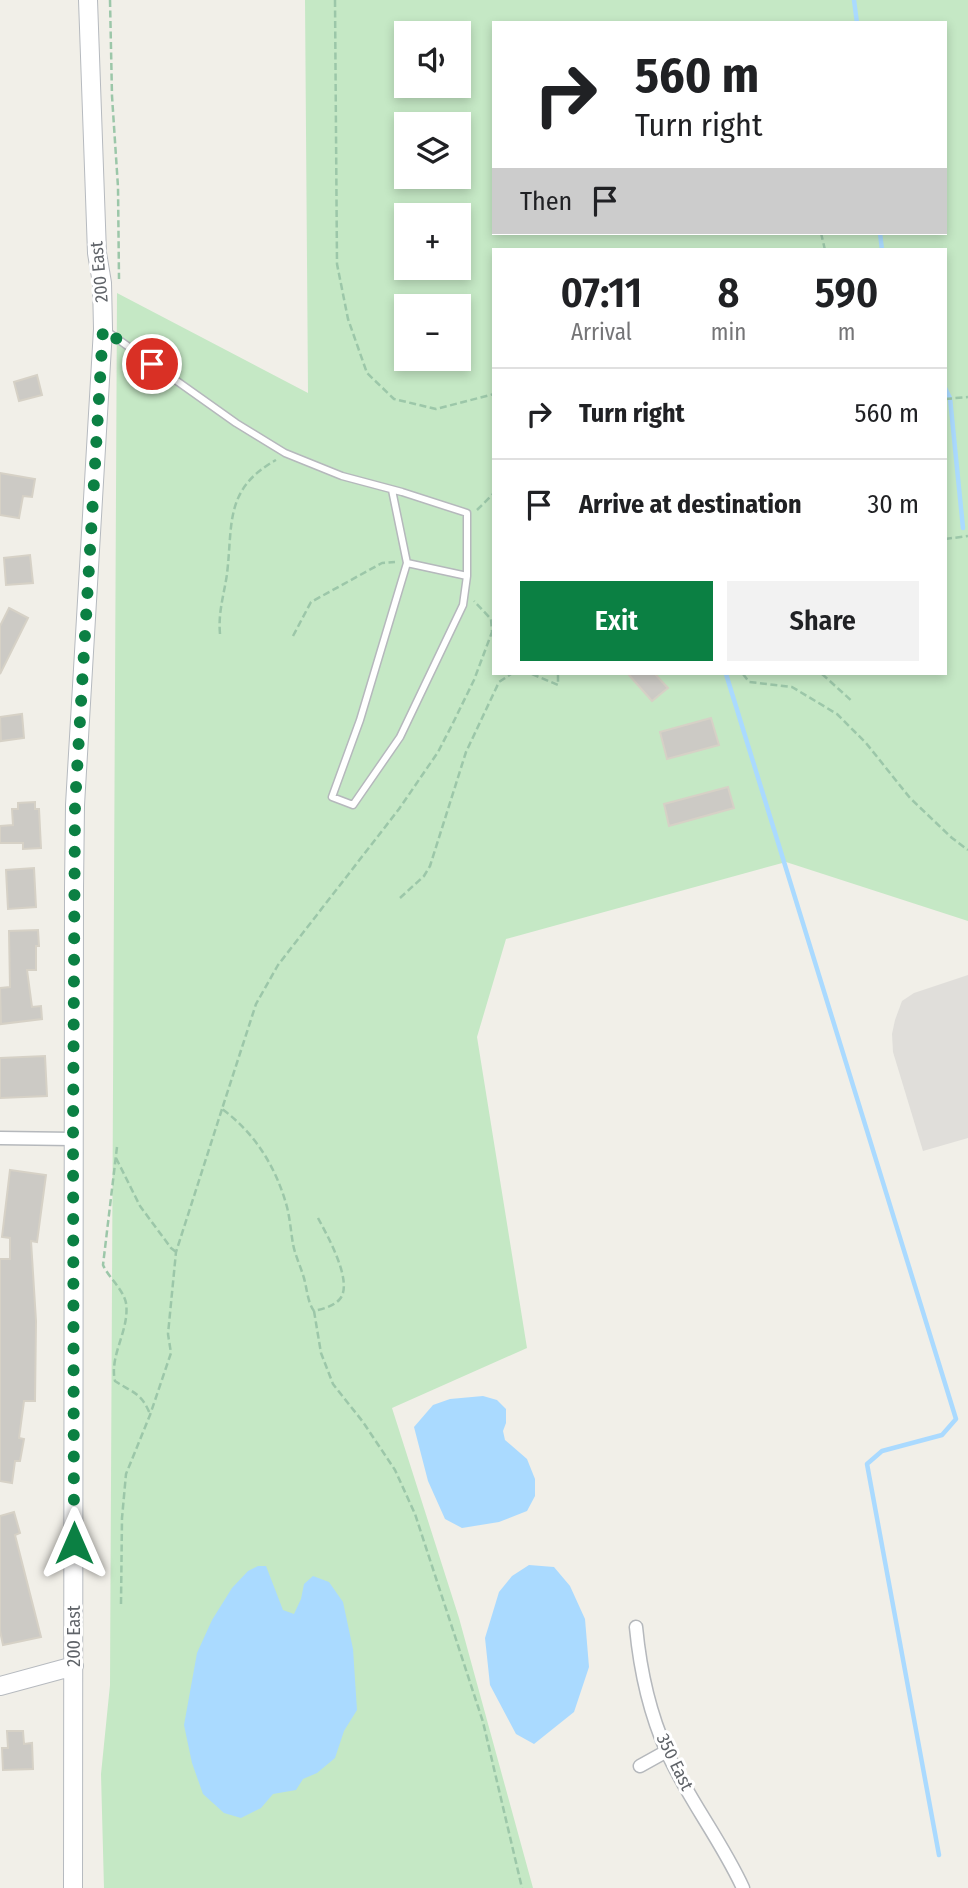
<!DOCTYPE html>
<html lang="en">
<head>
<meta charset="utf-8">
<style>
  :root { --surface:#fff; --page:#f2f2f2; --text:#202124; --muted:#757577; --line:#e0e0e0; --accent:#0b8043 }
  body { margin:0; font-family:"Fira Sans Condensed",sans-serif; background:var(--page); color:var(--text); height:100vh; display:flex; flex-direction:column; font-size:26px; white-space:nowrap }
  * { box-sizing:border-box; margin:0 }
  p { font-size:23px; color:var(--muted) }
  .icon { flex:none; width:38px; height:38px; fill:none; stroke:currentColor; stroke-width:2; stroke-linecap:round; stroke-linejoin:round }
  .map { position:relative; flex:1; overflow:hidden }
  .sheet { position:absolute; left:492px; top:248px; width:455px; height:427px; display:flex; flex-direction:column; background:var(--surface); border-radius:0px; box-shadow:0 4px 10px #0003 }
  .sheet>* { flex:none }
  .banner { position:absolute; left:492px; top:21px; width:455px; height:214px; border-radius:0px; box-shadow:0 4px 10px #0003; background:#fff; color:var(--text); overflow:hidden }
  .tools { position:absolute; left:394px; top:21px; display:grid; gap:14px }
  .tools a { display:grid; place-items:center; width:77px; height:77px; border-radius:0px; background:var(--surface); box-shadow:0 4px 10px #0003; font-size:35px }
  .pin { position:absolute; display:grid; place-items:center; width:60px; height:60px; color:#fff; margin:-30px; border:4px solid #fff; border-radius:50%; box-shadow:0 2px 7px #0007 }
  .me { position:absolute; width:77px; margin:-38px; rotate:0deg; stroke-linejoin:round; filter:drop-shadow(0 0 5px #0008) }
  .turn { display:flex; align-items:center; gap:24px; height:147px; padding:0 28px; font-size:32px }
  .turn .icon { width:91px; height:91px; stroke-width:2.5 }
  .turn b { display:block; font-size:49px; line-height:60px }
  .then { display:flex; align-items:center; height:66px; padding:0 28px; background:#0003; gap:14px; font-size:26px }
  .eta { display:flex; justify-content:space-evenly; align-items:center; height:119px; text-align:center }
  .eta b { font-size:42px; font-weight:600; line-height:49px }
  .button { display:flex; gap:14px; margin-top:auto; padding:14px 28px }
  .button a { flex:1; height:80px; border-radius:0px; background:var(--accent); color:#fff; font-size:28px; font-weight:600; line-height:80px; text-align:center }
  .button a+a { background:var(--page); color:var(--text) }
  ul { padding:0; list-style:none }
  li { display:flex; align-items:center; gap:21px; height:91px; padding:0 28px; border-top:2px solid var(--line) }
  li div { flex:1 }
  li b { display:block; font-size:26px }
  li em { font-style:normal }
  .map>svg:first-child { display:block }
</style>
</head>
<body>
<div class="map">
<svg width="968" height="1888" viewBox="0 0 968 1888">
  <rect width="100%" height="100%" fill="#f1efe8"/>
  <path fill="#e0deda" d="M 968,975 L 968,1138 L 923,1151 L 893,1052 L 892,1034 L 895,1020 L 902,1001 L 914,993 Z"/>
  <path fill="#c5e8c5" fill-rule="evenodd" d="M 305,0 L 968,0 L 968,921 L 786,862 L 506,939 L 477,1037 L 527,1348 L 392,1408 L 459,1618 L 533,1888 L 104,1888 L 101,1774 L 110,1685 L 117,293 L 308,393 ZM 494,23 L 945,23 L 945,233 L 494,233 ZM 406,33 L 458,33 L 458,86 L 406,86 ZM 406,124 L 458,124 L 458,177 L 406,177 ZM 406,215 L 458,215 L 458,268 L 406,268 ZM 494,250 L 945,250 L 945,674 L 494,674 ZM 406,306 L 458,306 L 458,359 L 406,359 Z"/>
  <path fill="#aadaff" d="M 483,1396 L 497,1400 L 506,1409 L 506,1423 L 503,1431 L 505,1440 L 527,1459 L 535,1479 L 535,1496 L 527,1511 L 499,1522 L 462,1528 L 445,1519 L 428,1481 L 414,1427 L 433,1405 L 450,1399 Z
    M 529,1565 L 554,1567 L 570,1586 L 585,1619 L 589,1667 L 574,1712 L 534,1744 L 516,1734 L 490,1685 L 485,1638 L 499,1592 L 512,1576 Z
    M 258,1566 L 266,1566 L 283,1610 L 294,1614 L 301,1599 L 304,1584 L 313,1576 L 329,1582 L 343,1602 L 353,1649 L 357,1710 L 344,1731 L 335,1758 L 317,1773 L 303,1779 L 296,1790 L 273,1794 L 261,1808 L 241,1818 L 224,1813 L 203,1794 L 192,1763 L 184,1725 L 197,1653 L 212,1620 L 232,1588 L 248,1571 Z"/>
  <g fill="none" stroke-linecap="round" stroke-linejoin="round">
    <path stroke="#aadaff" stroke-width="4.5" d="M 854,0 L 857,23
      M 880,233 L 882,250
      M 945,388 L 950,398 L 963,528
      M 726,674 L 956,1419 L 942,1435 L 882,1451 L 867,1464 L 939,1855"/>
  </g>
  <path fill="#cccac5" stroke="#d6d1c6" stroke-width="2" d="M 37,375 L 42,395 L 19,401 L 14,382 Z
    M 0,473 L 35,479 L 32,497 L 23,496 L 19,518 L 0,515 Z
    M 30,555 L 33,583 L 6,585 L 4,558 Z
    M 9,608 L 28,618 L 0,674 L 0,626 Z
    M 628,674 L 655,674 L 668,688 L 652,701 Z
    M 22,714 L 24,738 L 1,741 L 0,717 Z
    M 711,718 L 719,745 L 667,759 L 660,732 Z
    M 728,787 L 734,808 L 669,826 L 664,804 Z
    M 35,802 L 35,809 L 39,809 L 41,848 L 23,849 L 23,843 L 0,843 L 0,826 L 13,825 L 12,809 L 18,809 L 18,803 Z
    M 34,868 L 36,907 L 8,909 L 6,870 Z
    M 38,930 L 39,946 L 36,946 L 36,970 L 27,970 L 32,1007 L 41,1006 L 42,1019 L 1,1024 L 0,988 L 10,987 L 9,931 Z
    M 45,1056 L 47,1096 L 0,1098 L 0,1058 Z
    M 10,1170 L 46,1175 L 37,1242 L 31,1241 L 36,1321 L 35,1401 L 24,1401 L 19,1438 L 24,1439 L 20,1461 L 15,1461 L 12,1483 L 0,1481 L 0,1259 L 10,1259 L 10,1238 L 2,1237 Z
    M 14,1512 L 20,1533 L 15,1535 L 41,1637 L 3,1645 L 0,1631 L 0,1516 Z
    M 7,1731 L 23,1731 L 24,1744 L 32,1743 L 33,1769 L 3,1770 L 2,1748 L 8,1748 Z"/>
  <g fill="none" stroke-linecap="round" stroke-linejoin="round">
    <defs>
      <path id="lane" d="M 105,330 L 236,423 L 285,453 L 342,476 L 402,492 L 467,513 L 467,576 L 407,563 L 392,490
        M 407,563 L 360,720 L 332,797 L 353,805 L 400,737 L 463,605 L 467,576"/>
      <path id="street" d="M 0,1138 L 73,1139
        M 636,1627 C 640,1669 649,1712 667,1752 C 688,1799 721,1840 743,1888
        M 640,1766 L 667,1751"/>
      <path id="secondary" d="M 0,1686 L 74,1666
        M 73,1888 L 74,888 L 75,805 L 103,329 L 102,283 L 97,253 L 88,0"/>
    </defs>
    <use href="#lane" stroke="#b5b8bc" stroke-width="9"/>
    <use href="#street" stroke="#b5b8bc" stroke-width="15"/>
    <use href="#secondary" stroke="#b6babf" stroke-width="20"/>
    <path stroke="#9cc7a9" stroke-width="2.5" stroke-dasharray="7 3.5" stroke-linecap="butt" d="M 110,0 L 112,96 L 118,187 L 119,279
      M 335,0 L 337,264 L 348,319 L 367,373 L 394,399 L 436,409 L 494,394
      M 821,233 L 825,250
      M 945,399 L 968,397
      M 477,510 L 494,493
      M 945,539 L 968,536
      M 220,634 C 218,612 224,595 227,574 C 233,524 224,489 276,460
      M 293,636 L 311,602 L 382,563 L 395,562
      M 532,674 L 558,685 L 558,674
      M 743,674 L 749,682 L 792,687 L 837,714 L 866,743 L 910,798 L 952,838 L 968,850
      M 822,674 L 853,702
      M 400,898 L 424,876 L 430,866 L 466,752 L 499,682 L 511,674
      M 117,1147 L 103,1265 C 109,1278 123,1289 126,1303 C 130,1330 109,1355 115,1381 C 133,1393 141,1392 150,1414
      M 116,1158 L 140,1206 L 171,1248 L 176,1252
      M 318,1218 C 327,1235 355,1284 339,1300 C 332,1307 322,1309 314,1311 C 307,1302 307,1286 303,1275 C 300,1265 295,1255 293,1244 C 291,1232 290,1219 287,1207 C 276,1167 255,1133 222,1109 L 256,1004 L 278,965 L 399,809 L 438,752 L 452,725 L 474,680 L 492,632 L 491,619 L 474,601
      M 314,1311 L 321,1353 L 333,1384 L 363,1422 L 395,1470 L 415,1514 L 483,1722 L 522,1888
      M 121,1604 L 122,1518 L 126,1474 L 150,1415 L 171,1353 L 168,1334 L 176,1252 L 222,1109"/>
    <use href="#lane" stroke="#fff" stroke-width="6"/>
    <use href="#street" stroke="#fff" stroke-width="12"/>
    <use href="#secondary" stroke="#fff" stroke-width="18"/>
  </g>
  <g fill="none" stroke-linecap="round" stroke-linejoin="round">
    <path stroke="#0b8043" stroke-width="12" stroke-dasharray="0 21.6" d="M 74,1543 L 73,1139 L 75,805 L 103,329 L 152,364"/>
  </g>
  <g text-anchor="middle" stroke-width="6" stroke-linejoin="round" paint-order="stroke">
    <g font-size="18" fill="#5f6368" stroke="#fff">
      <text transform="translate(99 272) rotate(-95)" y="6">200 East</text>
      <text transform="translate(74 1636) rotate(-90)" y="6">200 East</text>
      <text transform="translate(675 1762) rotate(64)" y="6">350 East</text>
    </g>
  </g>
</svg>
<div class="tools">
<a><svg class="icon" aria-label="sound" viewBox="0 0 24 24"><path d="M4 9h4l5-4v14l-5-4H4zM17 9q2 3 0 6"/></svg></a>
<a><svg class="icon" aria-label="layers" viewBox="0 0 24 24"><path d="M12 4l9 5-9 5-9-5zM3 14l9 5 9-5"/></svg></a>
<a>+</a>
<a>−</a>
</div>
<div class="pin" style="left:152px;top:364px;background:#d93025"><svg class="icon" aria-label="arrive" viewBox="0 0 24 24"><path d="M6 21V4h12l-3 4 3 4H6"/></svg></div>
<svg class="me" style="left:74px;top:1543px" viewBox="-20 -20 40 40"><path d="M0-17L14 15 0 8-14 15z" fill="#0b8043" stroke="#fff" stroke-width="4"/></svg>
<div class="banner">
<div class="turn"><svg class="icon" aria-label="right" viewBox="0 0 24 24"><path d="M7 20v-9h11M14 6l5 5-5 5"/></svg><div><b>560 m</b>Turn right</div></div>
<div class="then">Then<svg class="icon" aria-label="arrive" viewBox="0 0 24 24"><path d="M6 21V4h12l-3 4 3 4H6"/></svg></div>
</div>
<section class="sheet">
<div class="eta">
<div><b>07:11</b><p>Arrival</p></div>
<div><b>8</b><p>min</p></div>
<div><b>590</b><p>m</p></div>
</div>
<ul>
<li><svg class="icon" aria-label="right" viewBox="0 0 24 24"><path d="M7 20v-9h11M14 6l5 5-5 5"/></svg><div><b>Turn right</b></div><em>560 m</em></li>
<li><svg class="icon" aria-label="arrive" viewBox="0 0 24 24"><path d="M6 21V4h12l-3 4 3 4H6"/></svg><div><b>Arrive at destination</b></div><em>30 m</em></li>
</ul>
<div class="button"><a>Exit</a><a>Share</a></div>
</section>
</div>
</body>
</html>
